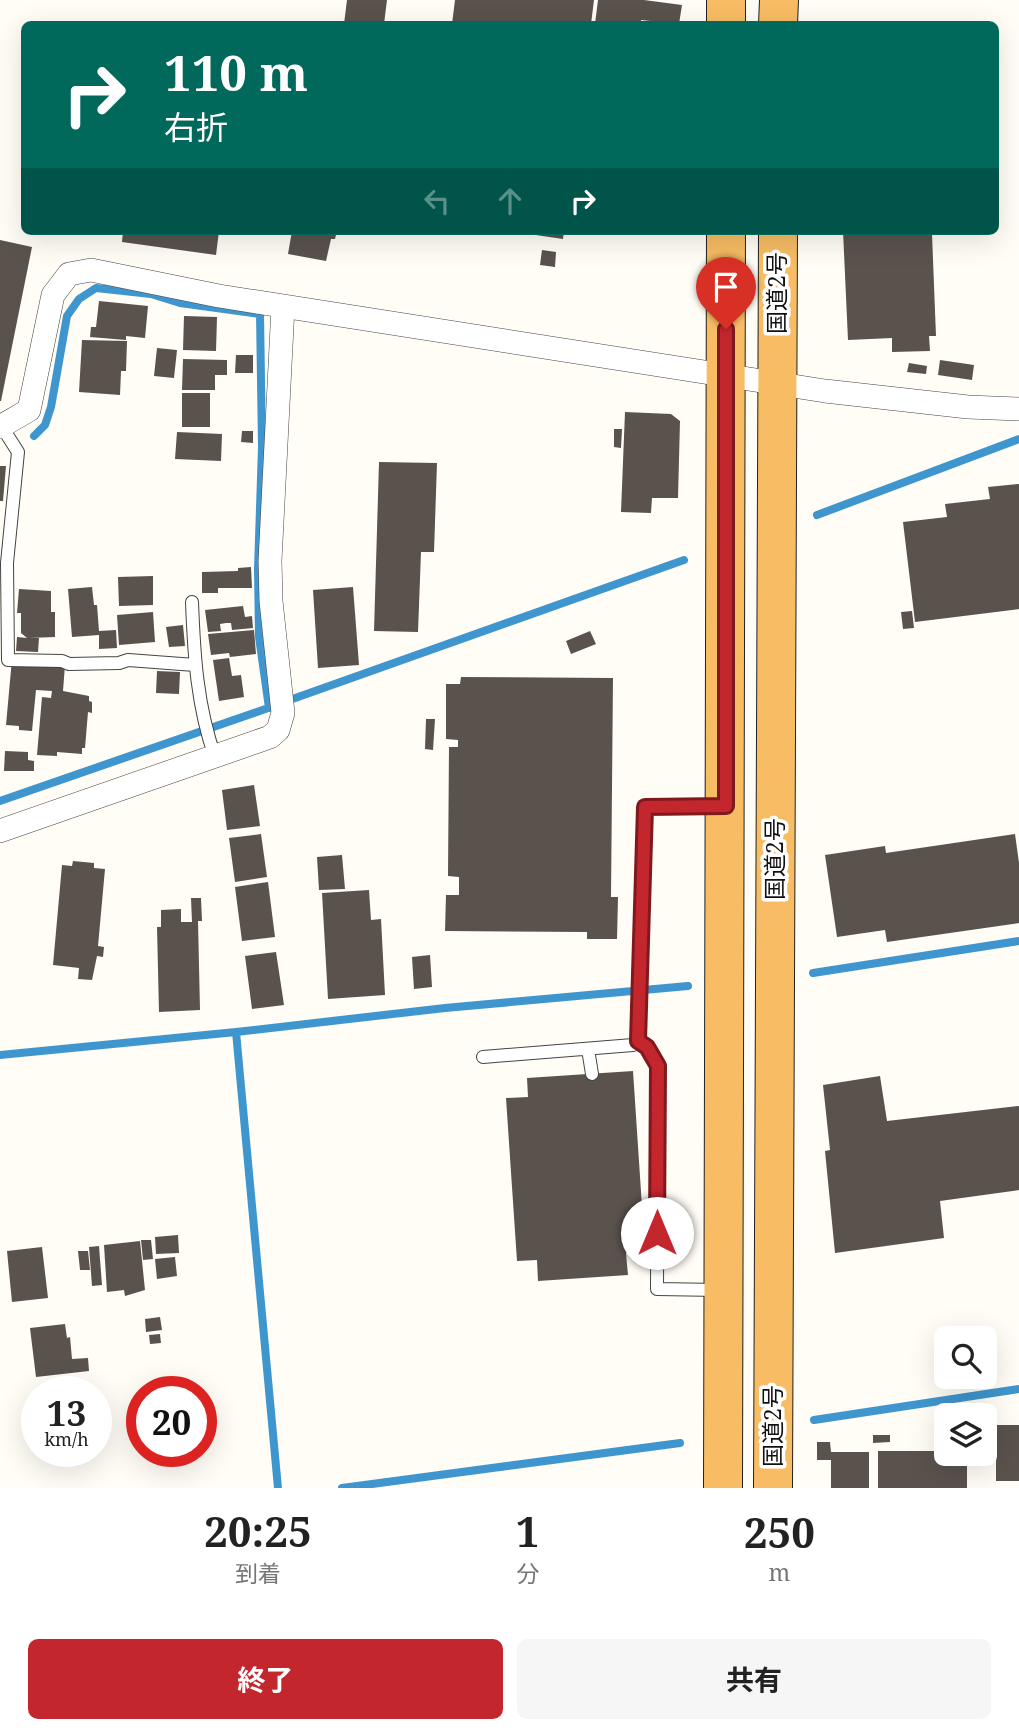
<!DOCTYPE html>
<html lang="ja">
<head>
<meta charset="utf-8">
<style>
  :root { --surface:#fff; --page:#f6f6f6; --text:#222; --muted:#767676; --accent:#c4262e }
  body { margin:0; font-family:"Noto Serif","Noto Sans JP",serif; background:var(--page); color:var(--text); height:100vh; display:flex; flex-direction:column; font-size:26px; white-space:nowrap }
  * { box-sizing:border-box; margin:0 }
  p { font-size:23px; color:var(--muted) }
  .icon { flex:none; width:38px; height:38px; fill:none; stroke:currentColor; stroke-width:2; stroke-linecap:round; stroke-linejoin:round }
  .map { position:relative; height:1488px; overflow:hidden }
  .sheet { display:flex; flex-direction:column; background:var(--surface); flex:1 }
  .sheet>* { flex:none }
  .guide { position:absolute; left:21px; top:21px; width:978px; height:214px; border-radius:10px; box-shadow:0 7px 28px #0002; background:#00695c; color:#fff; overflow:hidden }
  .controls { position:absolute; left:934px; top:1326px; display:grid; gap:14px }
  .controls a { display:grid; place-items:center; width:63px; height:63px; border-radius:10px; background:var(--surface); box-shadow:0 7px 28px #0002; font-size:35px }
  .speed { position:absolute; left:21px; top:1376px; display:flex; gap:14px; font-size:35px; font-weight:700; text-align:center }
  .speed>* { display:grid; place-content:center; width:91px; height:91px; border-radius:50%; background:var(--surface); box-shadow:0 7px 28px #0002; line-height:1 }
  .speed small { font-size:18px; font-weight:400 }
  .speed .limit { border:10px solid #d22; background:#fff; color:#111 }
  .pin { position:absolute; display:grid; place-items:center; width:60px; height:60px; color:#fff; margin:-72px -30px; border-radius:50% 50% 50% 0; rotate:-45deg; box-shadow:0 0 7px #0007 }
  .pin .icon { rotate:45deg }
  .me { position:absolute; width:77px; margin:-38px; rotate:0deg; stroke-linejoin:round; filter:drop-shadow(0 0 5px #0008) }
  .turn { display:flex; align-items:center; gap:24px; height:147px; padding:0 28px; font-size:32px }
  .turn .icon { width:91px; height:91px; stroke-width:2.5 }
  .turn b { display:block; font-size:49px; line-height:60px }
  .lanes { display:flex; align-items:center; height:66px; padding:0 28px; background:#0003; justify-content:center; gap:35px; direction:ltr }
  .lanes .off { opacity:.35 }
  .eta { display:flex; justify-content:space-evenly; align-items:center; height:119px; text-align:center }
  .eta b { font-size:42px; font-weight:700; line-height:49px }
  .primary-button { display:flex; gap:14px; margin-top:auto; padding:14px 28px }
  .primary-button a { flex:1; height:80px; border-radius:10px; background:var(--accent); color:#fff; font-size:28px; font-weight:700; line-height:80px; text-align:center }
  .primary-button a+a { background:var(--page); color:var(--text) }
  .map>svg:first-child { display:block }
</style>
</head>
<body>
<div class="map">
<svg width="1019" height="1488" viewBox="0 0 1019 1488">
  <rect width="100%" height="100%" fill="#fffdf5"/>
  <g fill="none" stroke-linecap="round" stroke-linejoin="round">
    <path stroke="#3f96cf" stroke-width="8" d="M 34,436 L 45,425 L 51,407 L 67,316 L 79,299 L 96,288 L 151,294 L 180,303 L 260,314 L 262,447 L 258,569 L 259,637 L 269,708
      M 817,515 L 1019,439
      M 284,702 L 684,560
      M 0,801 L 271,707
      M 813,973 L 1019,941
      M 236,1032 L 278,1488
      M 0,1055 L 236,1032 L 445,1008 L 688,986
      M 814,1420 L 1019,1389
      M 342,1488 L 680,1443"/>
  </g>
  <path fill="#5a524d" d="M 347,0 L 387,0 L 384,24 L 344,24 Z
    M 455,0 L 594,0 L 591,24 L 452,24 Z
    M 598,0 L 644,0 L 682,5 L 679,24 L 641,20 L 641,24 L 595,24 Z
    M 123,231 L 219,231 L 216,255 L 122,242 Z
    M 292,231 L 337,231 L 335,239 L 331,239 L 326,261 L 288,254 Z
    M 508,231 L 564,231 L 563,239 Z
    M 843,231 L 952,231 L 952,234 L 932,234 L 936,336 L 929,336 L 930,351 L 892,352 L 892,338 L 848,340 Z
    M 0,240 L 32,247 L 1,401 L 0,401 Z
    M 542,250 L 556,252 L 555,267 L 540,265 Z
    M 99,301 L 148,306 L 145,338 L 126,336 L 126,340 L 90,337 L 91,327 L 96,327 Z
    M 184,316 L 217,317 L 216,351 L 183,350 Z
    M 82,340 L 127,341 L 126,371 L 121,371 L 120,395 L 79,392 Z
    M 157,348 L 177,350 L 174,378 L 154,376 Z
    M 236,355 L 253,355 L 253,373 L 235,373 Z
    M 183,359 L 227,360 L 227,375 L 215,375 L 215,390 L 182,390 Z
    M 940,360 L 974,365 L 972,380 L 938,375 Z
    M 909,363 L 927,366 L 926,374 L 907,372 Z
    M 182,393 L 210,393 L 210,427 L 182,427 Z
    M 625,412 L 671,414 L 680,421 L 678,498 L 652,498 L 651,513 L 621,512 Z
    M 614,429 L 622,429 L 621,448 L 614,447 Z
    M 242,431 L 253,431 L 253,443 L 241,442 Z
    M 177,432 L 222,434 L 221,461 L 175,459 Z
    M 379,462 L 437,463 L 434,552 L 421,552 L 418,632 L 374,631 Z
    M 0,466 L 6,466 L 3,501 L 0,501 Z
    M 1019,484 L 1019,609 L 915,622 L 903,522 L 947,517 L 945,504 L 990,499 L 988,487 Z
    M 251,567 L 252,588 L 218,588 L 218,593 L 202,593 L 202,572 L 238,571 L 238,568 Z
    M 153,576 L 153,605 L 119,606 L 118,577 Z
    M 92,587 L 94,605 L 97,605 L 99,631 L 116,630 L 117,648 L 99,649 L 99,635 L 72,637 L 68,589 Z
    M 353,587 L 359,665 L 318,668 L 313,590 Z
    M 19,589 L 51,591 L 51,612 L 55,612 L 55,637 L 29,638 L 39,638 L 38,652 L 16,651 L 17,637 L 27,638 L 21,633 L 21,613 L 17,613 Z
    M 243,606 L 245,617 L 252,616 L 253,628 L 232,630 L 231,623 L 226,623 L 220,624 L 221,631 L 208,632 L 205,610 Z
    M 912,611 L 914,628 L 903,629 L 901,612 Z
    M 153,612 L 155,642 L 119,645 L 117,615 Z
    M 183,625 L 185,646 L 169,647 L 166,627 Z
    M 254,630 L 256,654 L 230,657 L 229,653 L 211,655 L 208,634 Z
    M 590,631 L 596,644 L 571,654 L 566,641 Z
    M 229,658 L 232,676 L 241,675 L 244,697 L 219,701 L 213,660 Z
    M 12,659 L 65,665 L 63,691 L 89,696 L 89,701 L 92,702 L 92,713 L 88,712 L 85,748 L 82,748 L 82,754 L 57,752 L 57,756 L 37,755 L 42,697 L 51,698 L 52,691 L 36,690 L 32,731 L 19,730 L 19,726 L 6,725 Z
    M 157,671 L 180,672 L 179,694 L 156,693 Z
    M 461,677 L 613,678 L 611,897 L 618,897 L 617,939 L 587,939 L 587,932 L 445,931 L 446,895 L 459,895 L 459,877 L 448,876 L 449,747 L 458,747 L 458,740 L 446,739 L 446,684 L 460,684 Z
    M 426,719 L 435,719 L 433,750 L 425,749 Z
    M 5,751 L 28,752 L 28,760 L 34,761 L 34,771 L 4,771 Z
    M 254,785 L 260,826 L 227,830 L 222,790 Z
    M 261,834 L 267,877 L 235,882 L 229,838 Z
    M 1015,834 L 1019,863 L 1019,923 L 887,942 L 885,930 L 837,937 L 825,855 L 885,846 L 886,853 Z
    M 342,855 L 345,889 L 319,890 L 317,857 Z
    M 73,861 L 94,863 L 94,868 L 105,869 L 98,946 L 104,947 L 103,957 L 97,956 L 92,980 L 78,979 L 79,968 L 53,965 L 62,865 L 72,866 Z
    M 268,882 L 275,937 L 242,941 L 235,887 Z
    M 369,890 L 371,920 L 381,919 L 385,995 L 328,999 L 322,893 Z
    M 191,898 L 201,898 L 202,921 L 198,921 L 200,1010 L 159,1012 L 157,927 L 161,927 L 161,910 L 181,909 L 181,922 L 192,922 Z
    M 276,952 L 284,1005 L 252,1009 L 245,956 Z
    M 430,955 L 432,987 L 414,989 L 412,957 Z
    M 633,1071 L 645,1252 L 626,1253 L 628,1275 L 538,1281 L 537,1260 L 517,1261 L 506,1098 L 528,1097 L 527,1078 Z
    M 880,1076 L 887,1121 L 1019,1106 L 1019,1190 L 940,1201 L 944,1238 L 835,1253 L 825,1151 L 830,1150 L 823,1085 Z
    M 178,1235 L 179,1253 L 156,1254 L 155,1237 Z
    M 141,1240 L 151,1240 L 153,1259 L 143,1260 Z
    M 140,1241 L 145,1290 L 125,1296 L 124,1290 L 107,1292 L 104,1245 Z
    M 99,1246 L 102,1285 L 92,1286 L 89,1247 Z
    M 42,1247 L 48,1298 L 12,1302 L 7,1251 Z
    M 78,1251 L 88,1251 L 90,1270 L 80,1270 Z
    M 175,1257 L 177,1276 L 157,1279 L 155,1259 Z
    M 160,1317 L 162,1330 L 146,1332 L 145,1319 Z
    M 65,1324 L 67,1338 L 70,1337 L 72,1359 L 88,1358 L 89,1371 L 36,1377 L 30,1328 Z
    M 160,1334 L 161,1343 L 150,1344 L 149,1335 Z
    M 996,1425 L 1019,1425 L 1019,1481 L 996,1481 Z
    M 873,1435 L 890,1435 L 890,1442 L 873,1443 Z
    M 817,1442 L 830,1442 L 831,1452 L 869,1452 L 869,1488 L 831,1488 L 831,1460 L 817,1460 Z
    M 878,1451 L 947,1451 L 947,1454 L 967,1454 L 967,1488 L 878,1488 Z"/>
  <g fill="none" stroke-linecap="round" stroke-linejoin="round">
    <defs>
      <path id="service" d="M 2,427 L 18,452 L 7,563 L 8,660 L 62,661 L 69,664 L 119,663 L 128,660 L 195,665
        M 192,602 C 194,655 197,706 215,757
        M 588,1049 L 592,1074
        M 483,1057 L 633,1045 L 638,1041
        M 720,1290 L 657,1289 L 658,1066 L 647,1047 L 638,1041 L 645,807 L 722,806"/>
      <path id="minor" d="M 0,427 L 29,410 L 53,295 L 69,274 L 91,270 L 219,296 L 825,391 L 968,407 L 1019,409
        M 0,831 L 270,737 L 278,730 L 283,713 L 271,601 L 270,561 L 283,307"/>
      <path id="trunk" d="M 726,0 L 726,24
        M 778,24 L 779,0
        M 723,1488 L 726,231
        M 773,1488 L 778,231"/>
    </defs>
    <use href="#service" stroke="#444" stroke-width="14"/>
    <use href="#minor" stroke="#444" stroke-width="24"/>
    <use href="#trunk" stroke="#222" stroke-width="40"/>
    <use href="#service" stroke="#fff" stroke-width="12"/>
    <use href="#minor" stroke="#fff" stroke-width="23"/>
    <use href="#trunk" stroke="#f7bc64" stroke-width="38"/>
  </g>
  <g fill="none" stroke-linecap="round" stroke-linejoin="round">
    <defs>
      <path id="route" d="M 657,1233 L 658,1066 L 647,1047 L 638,1041 L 645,807 L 726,806 L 726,329"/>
    </defs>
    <use href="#route" stroke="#7f191e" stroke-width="18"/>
    <use href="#route" stroke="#c4262e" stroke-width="12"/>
  </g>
  <g text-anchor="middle" stroke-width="7" stroke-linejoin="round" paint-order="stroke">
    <g font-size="23" fill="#111" stroke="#fff">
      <text transform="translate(777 293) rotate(-90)" y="8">国道2号</text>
      <text transform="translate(775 859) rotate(-90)" y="8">国道2号</text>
      <text transform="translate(773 1426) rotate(-90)" y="8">国道2号</text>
    </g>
  </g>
</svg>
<div class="controls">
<a><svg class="icon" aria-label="search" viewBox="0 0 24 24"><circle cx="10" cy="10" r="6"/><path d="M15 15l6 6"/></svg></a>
<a><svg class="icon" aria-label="layers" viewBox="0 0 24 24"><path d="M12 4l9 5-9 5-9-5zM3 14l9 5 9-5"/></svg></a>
</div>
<div class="speed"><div>13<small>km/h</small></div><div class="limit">20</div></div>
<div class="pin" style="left:726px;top:329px;background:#d93025"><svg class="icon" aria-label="arrive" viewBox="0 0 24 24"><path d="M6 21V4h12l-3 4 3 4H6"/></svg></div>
<svg class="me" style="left:657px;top:1233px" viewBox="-20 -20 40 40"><circle r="19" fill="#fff"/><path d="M0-13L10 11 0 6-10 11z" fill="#c4262e"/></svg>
<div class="guide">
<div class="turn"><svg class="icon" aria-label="right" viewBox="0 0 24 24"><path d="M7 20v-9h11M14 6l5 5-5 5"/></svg><div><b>110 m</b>右折</div></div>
<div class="lanes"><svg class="icon off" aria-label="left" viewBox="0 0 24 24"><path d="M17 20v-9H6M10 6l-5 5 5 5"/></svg><svg class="icon off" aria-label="ahead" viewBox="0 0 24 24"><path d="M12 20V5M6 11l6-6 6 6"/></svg><svg class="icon" aria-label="right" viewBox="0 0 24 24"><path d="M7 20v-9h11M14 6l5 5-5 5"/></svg></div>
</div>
</div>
<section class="sheet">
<div class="eta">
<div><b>20:25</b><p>到着</p></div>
<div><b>1</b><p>分</p></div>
<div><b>250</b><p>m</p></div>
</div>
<div class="primary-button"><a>終了</a><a>共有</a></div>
</section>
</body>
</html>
